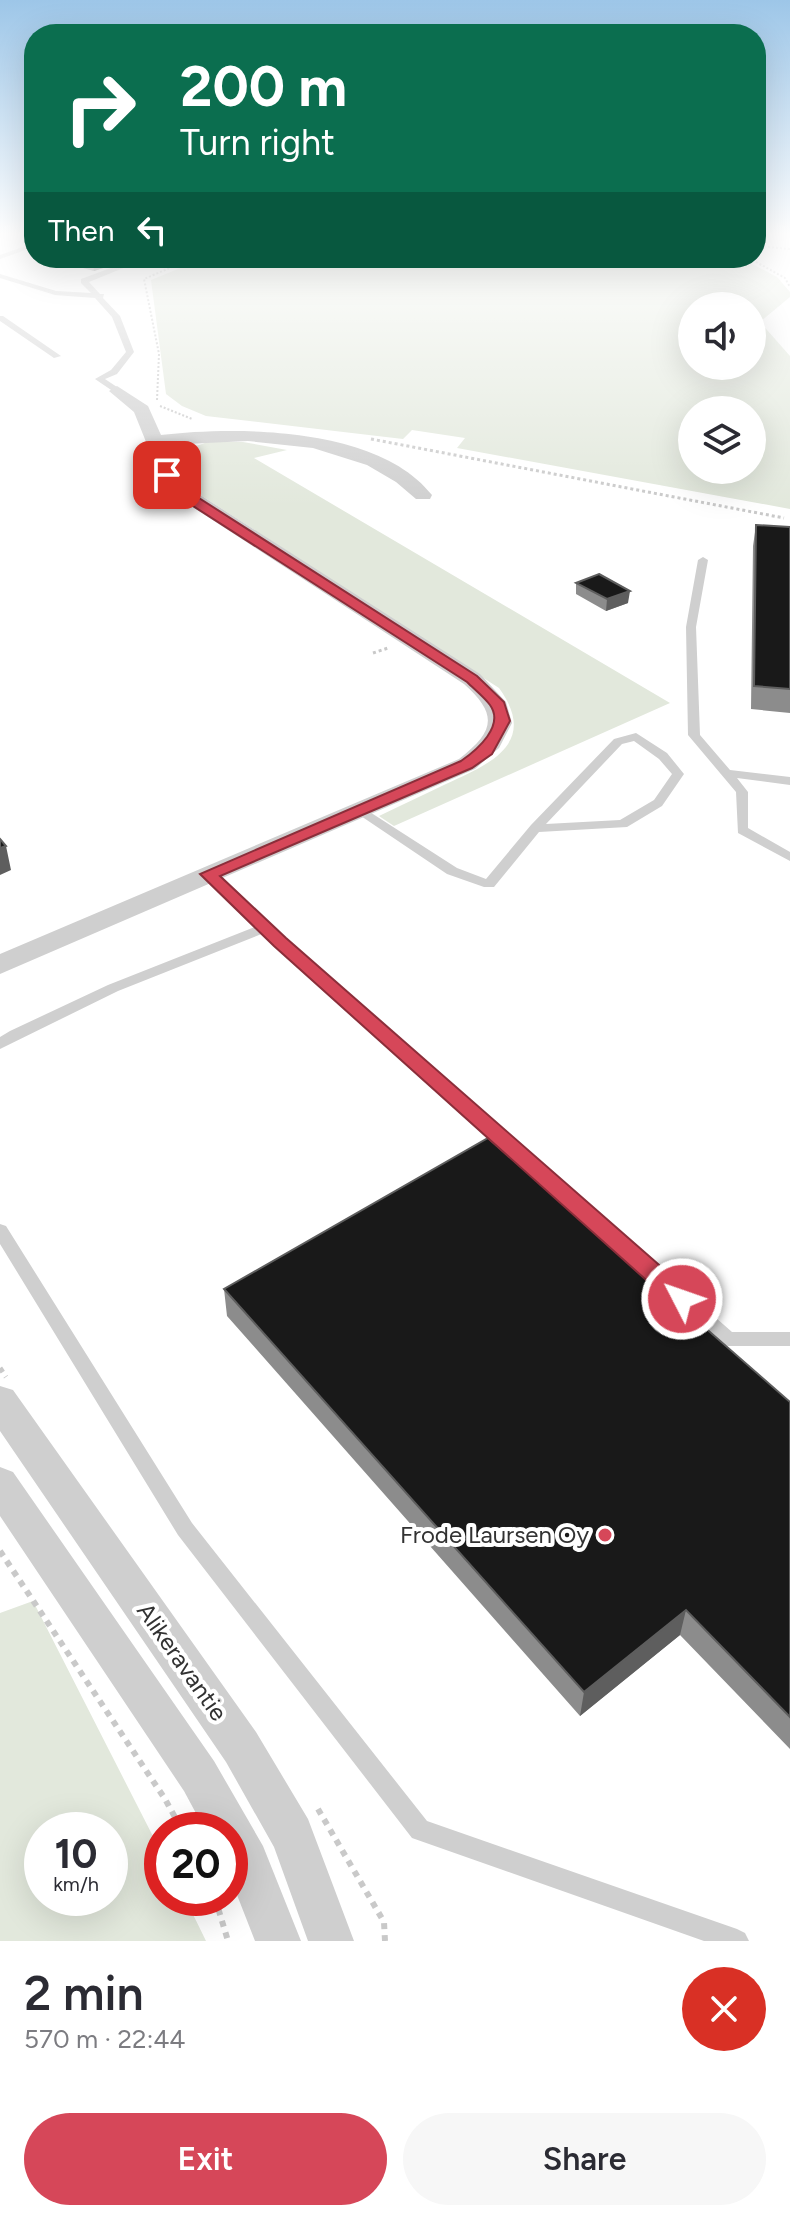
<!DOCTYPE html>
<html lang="en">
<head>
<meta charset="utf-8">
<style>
  :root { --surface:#fff; --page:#f7f7f7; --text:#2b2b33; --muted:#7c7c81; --accent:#d64759 }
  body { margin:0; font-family:Figtree,sans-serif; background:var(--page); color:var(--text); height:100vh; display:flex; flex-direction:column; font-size:30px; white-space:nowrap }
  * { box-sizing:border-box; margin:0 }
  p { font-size:26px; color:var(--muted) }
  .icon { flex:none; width:44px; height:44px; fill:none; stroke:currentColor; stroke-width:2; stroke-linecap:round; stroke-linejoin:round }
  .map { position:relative; height:1941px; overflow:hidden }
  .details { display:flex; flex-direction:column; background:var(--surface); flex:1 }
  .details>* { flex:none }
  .banner { position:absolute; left:24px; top:24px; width:742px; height:244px; border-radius:32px; box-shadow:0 8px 32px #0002; background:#0b6e4f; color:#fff; overflow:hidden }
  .fabs { position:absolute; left:678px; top:292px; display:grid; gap:16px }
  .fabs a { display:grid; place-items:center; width:88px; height:88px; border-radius:50%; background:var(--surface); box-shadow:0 8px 32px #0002; font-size:40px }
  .speed { position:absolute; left:24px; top:1812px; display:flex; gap:16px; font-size:40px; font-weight:700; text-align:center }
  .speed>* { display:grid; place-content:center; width:104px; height:104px; border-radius:50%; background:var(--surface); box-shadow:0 8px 32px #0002; line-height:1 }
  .speed small { font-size:20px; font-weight:400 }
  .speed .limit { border:12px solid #d22; background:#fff; color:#111 }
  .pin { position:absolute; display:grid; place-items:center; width:68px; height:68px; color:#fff; margin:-34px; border-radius:16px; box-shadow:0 4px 12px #0006 }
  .me { position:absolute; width:88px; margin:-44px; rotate:311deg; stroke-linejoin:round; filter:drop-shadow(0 0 6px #0008) }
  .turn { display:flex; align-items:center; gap:28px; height:168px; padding:0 24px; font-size:36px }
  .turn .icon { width:104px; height:104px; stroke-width:2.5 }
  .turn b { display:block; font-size:56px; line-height:68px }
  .then { display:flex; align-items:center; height:76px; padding:0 24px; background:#0003; gap:16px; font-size:30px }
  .round { display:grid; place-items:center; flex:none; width:84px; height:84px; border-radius:42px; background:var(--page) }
  .summary { display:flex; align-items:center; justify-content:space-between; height:136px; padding:0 24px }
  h1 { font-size:48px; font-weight:600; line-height:60px }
  .primary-button { display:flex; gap:16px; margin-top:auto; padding:16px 24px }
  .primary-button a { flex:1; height:92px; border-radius:48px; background:var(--accent); color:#fff; font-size:32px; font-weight:600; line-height:92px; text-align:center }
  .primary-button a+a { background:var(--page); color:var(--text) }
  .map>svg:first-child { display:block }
</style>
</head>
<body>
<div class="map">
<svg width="790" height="1941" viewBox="0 0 790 1941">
  <rect width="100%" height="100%" fill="#fff"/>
  <path fill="#e2e8dc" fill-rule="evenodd" d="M 205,258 L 741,258 L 777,277 L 790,292 L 790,297 L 760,322 L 790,356 L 790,509 L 457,448 L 465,438 L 412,430 L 403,439 L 206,416 L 182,406 L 166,394 L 151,280 ZM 692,306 L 752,306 L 752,366 L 692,366 ZM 752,410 L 752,470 L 692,470 L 692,410 Z
    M 208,442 L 243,442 L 287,450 L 254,458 L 670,703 L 394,826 L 379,816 C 401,805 424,795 446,784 C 490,764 539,743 499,688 L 182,483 L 172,454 Z
    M 33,1601 L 162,1854 L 162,1898 L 185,1898 L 206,1941 L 0,1941 L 0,1613 ZM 42,1830 L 110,1830 L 110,1898 L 42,1898 Z"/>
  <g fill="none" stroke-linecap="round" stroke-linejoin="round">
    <path stroke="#c9c9c9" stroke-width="2" stroke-dasharray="2 2" stroke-linecap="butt" d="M 756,246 L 790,249
      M 749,258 L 785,278 L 790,287
      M 157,400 L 159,354 L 144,279 L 193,258
      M 160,406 L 192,419"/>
    <path stroke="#c9c9c9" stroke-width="3" stroke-dasharray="3 3" stroke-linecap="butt" d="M 371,439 L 784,518
      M 373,653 L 388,648"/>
    <path stroke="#c9c9c9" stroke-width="5" stroke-dasharray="5 5" stroke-linecap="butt" d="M 0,1368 L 6,1377"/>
    <path stroke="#c9c9c9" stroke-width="6" stroke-dasharray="6 6" stroke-linecap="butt" d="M 0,1551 L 165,1799 L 182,1830
      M 318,1809 L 384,1922 L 385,1941
      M 215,1898 L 228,1941"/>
    <path fill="#cfcfcf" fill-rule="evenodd" d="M 34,243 L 34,247 L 0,259 L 0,255 Z
      M 138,258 L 148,258 L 89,282 L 100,294 L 104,294 L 103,298 L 120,316 L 134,352 L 117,374 L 105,379 L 120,389 L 121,391 L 117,394 L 95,379 L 111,370 L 126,352 L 112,317 L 95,298 L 55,295 L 0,278 L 0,274 L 56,291 L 91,293 L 81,283 L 81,279 Z
      M 0,316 L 3,316 L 61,356 L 54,358 L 0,321 Z
      M 703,557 L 708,560 L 696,627 L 700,735 L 730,770 L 790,777 L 790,785 L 737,778 L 748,792 L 748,828 L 790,852 L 790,861 L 738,833 L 736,792 L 688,735 L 686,627 L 698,560 Z
      M 636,733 L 667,753 L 684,774 L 662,806 L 627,827 L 539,832 L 494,887 L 484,887 L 447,874 L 352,810 L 354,807 L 362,807 L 457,868 L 486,879 L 531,825 L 614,739 ZM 634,741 L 659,759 L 672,774 L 654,800 L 620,820 L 546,824 L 622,744 Z
      M 209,870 L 214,871 L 300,952 L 732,1332 L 790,1332 L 790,1346 L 728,1346 L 722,1344 L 264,933 L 118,991 L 0,1049 L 0,1037 L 10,1031 L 108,985 L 257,926 L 204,877 L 202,874 L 204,871 Z
      M 0,1224 L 6,1226 L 192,1523 L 427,1821 L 737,1929 L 745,1933 L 749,1941 L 704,1941 L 412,1838 L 178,1535 L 0,1244 Z"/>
    <path fill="#cfcfcf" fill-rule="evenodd" d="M 117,386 L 148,406 L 161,435 C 239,426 379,427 432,495 L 430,499 L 416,499 L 396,482 L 367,465 L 313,448 L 248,441 L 165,445 L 180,482 L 480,674 L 506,702 L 512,723 L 499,748 L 475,769 L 0,974 L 0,954 L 459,759 C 494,732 499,715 464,684 L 165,489 L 134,412 L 109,391 Z
      M 0,1386 L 13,1390 L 256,1732 L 308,1819 L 354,1941 L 308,1941 L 274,1847 L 226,1762 L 0,1431 Z
      M 0,1467 L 13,1472 L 214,1761 L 263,1846 L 301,1941 L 255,1941 L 230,1877 L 230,1830 L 205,1830 L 184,1791 L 0,1516 Z"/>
  </g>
  <path fill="#8c8c8c" d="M 46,258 L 133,258 L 94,271 Z
    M 756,525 L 790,527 L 790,713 L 751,709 L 753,546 Z
    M 576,583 L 628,603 L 606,611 L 576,594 Z
    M 224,1289 L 790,1402 L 790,1749 L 680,1635 L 580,1716 L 227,1316 Z"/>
  <path fill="#5e5e5e" d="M 92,258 L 133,258 L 94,271 Z
    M 630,591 L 628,603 L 606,611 L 607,599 Z
    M 6,846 L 11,870 L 0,875 L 0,848 Z
    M 686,1610 L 680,1635 L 580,1716 L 584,1692 Z"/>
  <path fill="#191919" stroke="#5e5e5e" stroke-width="2" d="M 756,525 L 790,527 L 790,689 L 754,686 Z
    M 599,574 L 630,591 L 607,599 L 576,583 Z
    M 0,839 L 6,846 L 0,848 Z
    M 488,1138 L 790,1402 L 790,1717 L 686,1610 L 584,1692 L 224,1289 Z"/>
  <linearGradient id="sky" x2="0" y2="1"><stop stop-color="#9dc6e8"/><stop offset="0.46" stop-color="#fff"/><stop offset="1" stop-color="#fff" stop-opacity="0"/></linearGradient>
  <rect width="790" height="507" fill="url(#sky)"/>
  <path fill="#d64759" stroke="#8b2e3a" stroke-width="2" d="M 167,472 L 188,491 L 477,676 L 504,702 L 510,721 L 492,754 L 472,768 L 220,876 L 286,938 L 690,1292 L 693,1299 L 690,1305 L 682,1307 L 674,1305 L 274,946 L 200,874 L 461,761 C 477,750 505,726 490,705 C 484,697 474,689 467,682 L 179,497 L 168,488 L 161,475 Z"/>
  <circle fill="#d64759" stroke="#fff" stroke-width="3" cx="605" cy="1535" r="8"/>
  <g text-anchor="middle" stroke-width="8" stroke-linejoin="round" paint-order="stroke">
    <g font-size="24" fill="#323232" stroke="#fff" text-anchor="end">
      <text x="589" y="1543">Frode Laursen Oy</text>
    </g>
    <g font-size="24" fill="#323232" stroke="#fff">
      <text transform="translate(182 1662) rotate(55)" y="8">Alikeravantie</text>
    </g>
  </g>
</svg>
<div class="fabs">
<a><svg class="icon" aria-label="sound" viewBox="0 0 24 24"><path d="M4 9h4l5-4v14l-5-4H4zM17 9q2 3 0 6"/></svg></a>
<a><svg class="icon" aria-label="layers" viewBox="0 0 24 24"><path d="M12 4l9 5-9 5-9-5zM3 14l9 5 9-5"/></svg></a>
</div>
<div class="speed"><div>10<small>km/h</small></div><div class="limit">20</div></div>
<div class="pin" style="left:167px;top:475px;background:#d93025"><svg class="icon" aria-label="arrive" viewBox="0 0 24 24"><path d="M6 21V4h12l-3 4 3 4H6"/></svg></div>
<svg class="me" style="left:682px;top:1299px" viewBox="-20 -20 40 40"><circle r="17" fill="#d64759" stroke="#fff" stroke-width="3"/><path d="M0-11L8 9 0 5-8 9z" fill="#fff"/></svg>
<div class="banner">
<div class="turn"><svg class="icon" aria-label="right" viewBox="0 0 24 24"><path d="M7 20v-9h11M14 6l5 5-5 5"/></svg><div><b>200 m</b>Turn right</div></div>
<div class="then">Then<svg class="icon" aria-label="left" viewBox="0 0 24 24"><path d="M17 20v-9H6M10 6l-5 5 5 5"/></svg></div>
</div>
</div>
<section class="details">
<div class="summary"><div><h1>2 min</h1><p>570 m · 22:44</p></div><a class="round" style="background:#d93025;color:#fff"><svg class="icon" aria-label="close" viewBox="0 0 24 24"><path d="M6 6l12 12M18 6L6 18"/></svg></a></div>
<div class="primary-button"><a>Exit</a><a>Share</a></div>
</section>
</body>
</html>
